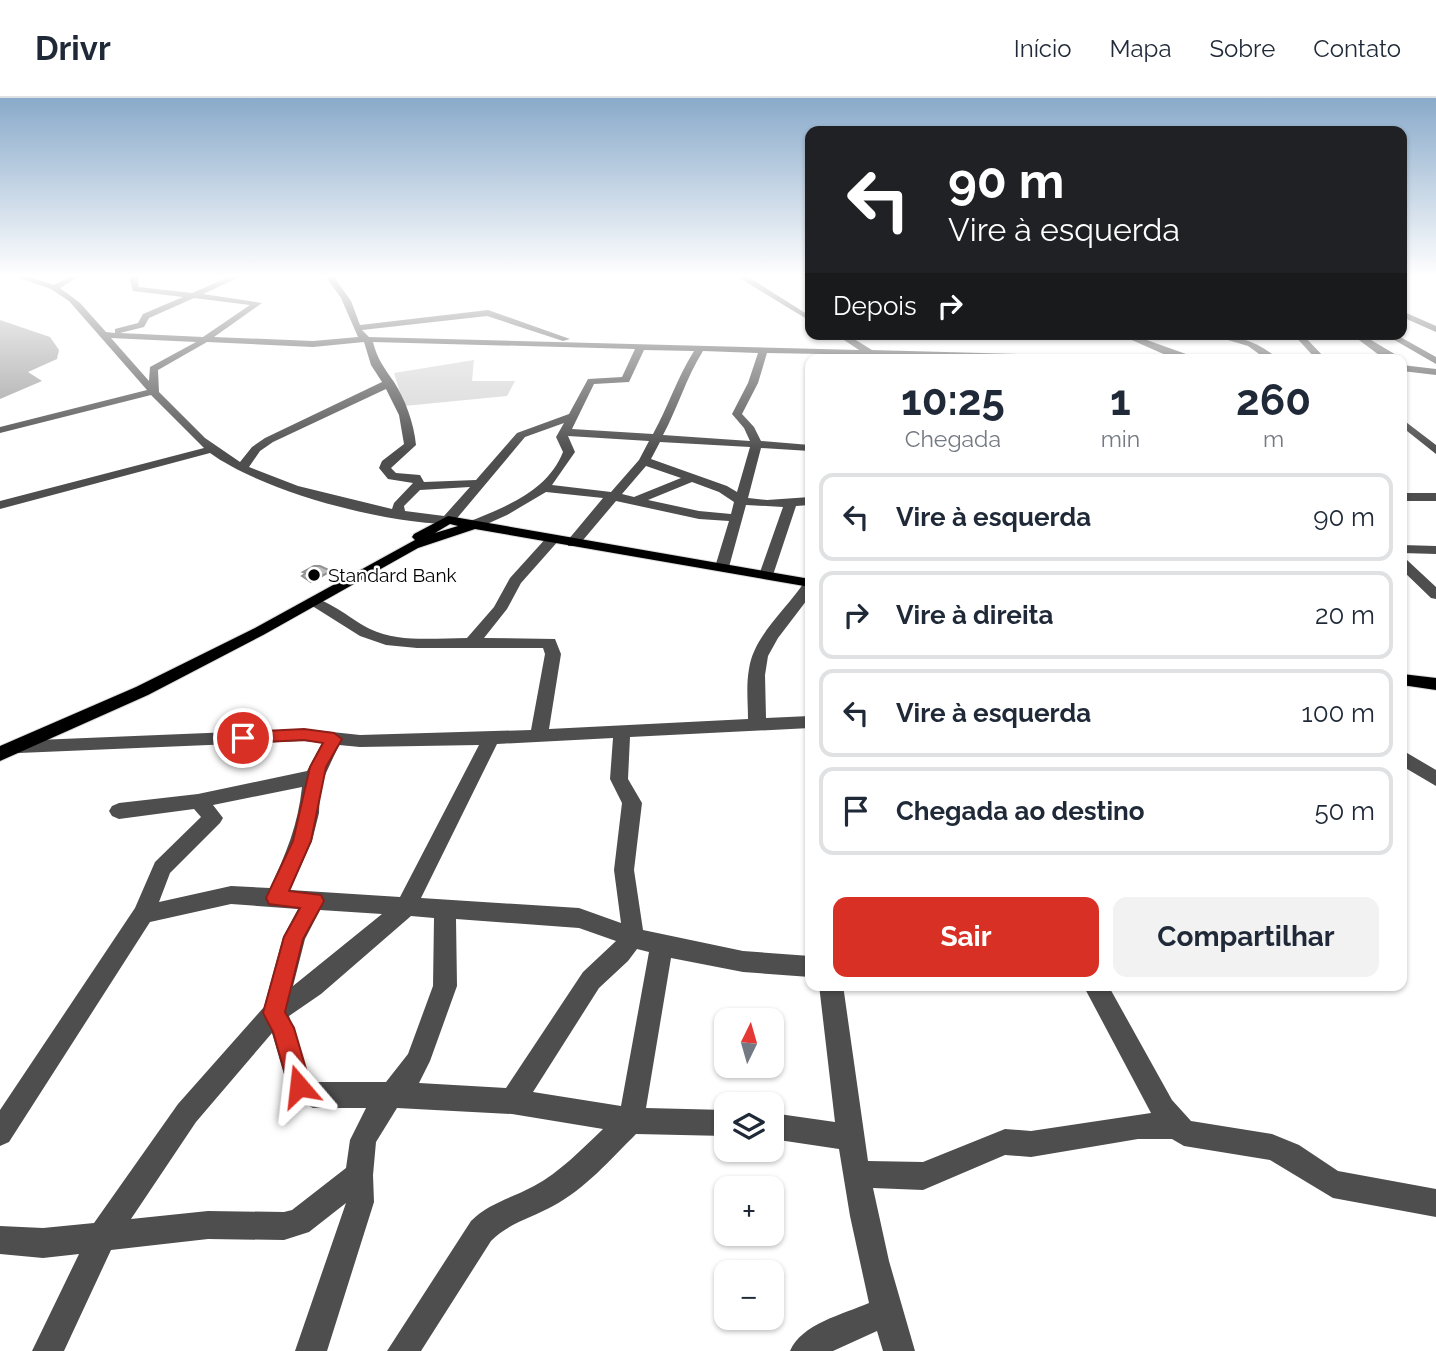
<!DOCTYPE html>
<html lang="pt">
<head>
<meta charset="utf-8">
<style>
  :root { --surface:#fff; --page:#f2f2f3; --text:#1f2937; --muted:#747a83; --line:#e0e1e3; --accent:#d93025 }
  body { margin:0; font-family:Raleway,sans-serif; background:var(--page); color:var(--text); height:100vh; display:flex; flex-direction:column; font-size:26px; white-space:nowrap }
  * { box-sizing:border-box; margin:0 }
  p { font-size:23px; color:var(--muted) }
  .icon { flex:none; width:38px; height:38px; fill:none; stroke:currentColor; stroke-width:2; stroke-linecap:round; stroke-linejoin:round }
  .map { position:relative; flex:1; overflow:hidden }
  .side { position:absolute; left:805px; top:256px; width:602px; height:637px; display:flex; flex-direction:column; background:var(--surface); border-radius:14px; box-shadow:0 2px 5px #0004 }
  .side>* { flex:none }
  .banner { position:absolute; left:805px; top:28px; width:602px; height:214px; border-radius:14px; box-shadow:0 2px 5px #0004; background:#202124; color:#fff; overflow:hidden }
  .needle { width:46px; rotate:5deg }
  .controls { position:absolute; left:714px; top:910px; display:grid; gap:14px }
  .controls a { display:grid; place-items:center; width:70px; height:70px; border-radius:14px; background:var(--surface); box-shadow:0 2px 5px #0004; font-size:35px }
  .pin { position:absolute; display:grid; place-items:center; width:60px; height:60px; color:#fff; margin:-30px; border:4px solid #fff; border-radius:50%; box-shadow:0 2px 7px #0007 }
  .me { position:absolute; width:77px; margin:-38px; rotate:343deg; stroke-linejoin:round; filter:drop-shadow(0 0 5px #0008) }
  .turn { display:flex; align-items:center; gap:24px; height:147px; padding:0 28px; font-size:32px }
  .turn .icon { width:91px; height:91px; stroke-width:2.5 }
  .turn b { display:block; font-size:49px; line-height:60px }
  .then { display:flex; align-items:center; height:66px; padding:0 28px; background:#0003; gap:14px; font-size:26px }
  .eta { display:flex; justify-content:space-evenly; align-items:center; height:119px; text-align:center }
  .eta b { font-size:42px; font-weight:700; line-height:49px }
  .action { display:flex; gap:14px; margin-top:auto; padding:14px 28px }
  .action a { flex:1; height:80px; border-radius:14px; background:var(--accent); color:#fff; font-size:28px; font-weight:700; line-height:80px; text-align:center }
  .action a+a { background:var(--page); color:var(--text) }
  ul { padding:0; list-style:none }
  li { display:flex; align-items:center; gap:21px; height:88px; margin:0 14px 10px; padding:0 14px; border:4px solid var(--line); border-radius:14px }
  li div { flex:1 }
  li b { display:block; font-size:26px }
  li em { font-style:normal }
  header { display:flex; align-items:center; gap:42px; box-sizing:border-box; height:98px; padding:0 35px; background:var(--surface); border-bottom:2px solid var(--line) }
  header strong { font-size:33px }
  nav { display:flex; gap:38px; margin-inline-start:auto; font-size:24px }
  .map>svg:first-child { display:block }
</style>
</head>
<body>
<header>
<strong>Drivr</strong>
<nav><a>Início</a><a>Mapa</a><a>Sobre</a><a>Contato</a></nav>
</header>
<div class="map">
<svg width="1436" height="1253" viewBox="0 0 1436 1253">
  <rect width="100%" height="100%" fill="#fff"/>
  <path fill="#d5d5d5" d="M 474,262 L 472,283 L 515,283 L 507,298 L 404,308 L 394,275 Z"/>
  <path fill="#9c9c9c" d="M 0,222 L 50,239 L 59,252 L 57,261 L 28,274 L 42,283 L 0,301 Z"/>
  <path fill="#bebebe" stroke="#929292" stroke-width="2" d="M 314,468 L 320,468 L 331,473 L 311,484 L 302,478 L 306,475 L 303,474 Z"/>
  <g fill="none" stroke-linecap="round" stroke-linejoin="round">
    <defs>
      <path id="major" d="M 448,418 L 810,481 L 810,489 L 475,431 L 418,450 L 265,536 L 148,597 L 0,663 L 0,648 L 136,589 L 255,530 L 415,442 L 412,439 L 414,436 ZM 450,426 L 458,428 L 435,435 Z
        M 1402,576 L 1436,580 L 1436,592 L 1402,587 Z"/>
    </defs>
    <use href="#major" stroke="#dbdbdb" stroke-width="2"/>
    <path fill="#4e4e4e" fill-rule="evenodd" d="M 17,179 L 30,179 L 54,187 L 69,179 L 79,179 L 60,190 L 80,205 L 106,234 L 115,235 L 115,231 L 138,225 L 143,216 L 183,199 L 133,193 L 129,179 L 137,179 L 139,189 L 192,195 L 229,179 L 240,179 L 203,196 L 262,205 L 214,239 L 313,243 L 358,239 L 341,200 L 326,179 L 334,179 L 351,203 L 360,227 L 488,212 L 570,241 L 563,243 L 487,218 L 362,232 L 369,239 L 859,252 L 835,236 L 846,236 L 872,252 L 1094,258 L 1099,261 L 767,255 L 758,285 L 742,316 L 754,329 L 761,343 L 810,347 L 810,353 L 761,350 L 748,400 L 767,402 L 810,399 L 810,407 L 796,408 L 773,477 L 766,481 L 759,477 L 783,409 L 746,407 L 729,469 L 722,473 L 715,469 L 729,423 L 699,421 L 616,403 L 578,448 L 568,448 L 568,442 L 603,400 L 546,394 L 507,417 L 478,430 L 468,430 L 468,424 C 505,409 547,394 563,354 L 556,339 L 564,325 L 525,339 L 453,425 L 448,426 C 383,425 264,394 210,355 L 0,411 L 0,403 L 204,350 L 151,297 L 0,335 L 0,329 L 147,292 L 69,203 L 51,191 ZM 194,200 L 250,207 L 203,239 L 120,235 L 144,229 L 149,220 ZM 111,240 L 196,244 L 150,269 L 149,283 ZM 207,244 L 313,249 L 364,244 L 371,267 L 382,284 L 265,340 L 252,349 L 240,364 L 205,340 L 159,294 L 158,272 ZM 373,244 L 635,251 L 622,279 L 588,281 L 569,316 L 517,335 L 476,382 L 424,384 L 420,377 L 396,375 L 391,370 L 416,347 C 414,325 405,301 394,284 C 385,271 377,261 373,244 ZM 644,252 L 694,253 C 677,280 668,309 653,336 L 572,331 L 594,286 L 629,284 ZM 703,253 L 758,255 L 748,285 L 732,316 L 744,330 L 750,343 L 663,337 C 678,309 686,280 703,253 ZM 386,291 L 399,317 L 404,346 L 382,363 L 379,370 L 388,381 L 413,385 L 394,405 L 392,411 L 298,388 L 249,369 L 260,353 L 273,344 ZM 568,338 L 649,343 L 639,362 L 611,394 L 552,387 L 575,354 ZM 660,344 L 750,349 L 737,394 L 727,388 L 651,361 ZM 646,368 L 681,380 L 634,399 L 622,396 ZM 692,384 L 719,394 L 734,404 L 731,416 L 699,413 L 648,402 ZM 470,389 L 444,418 L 405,413 L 404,408 L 420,392 Z
      M 738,179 L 748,179 L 810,218 L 810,223 Z
      M 1402,213 L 1436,228 L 1436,234 L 1402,219 Z
      M 1118,236 L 1130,236 L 1200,261 L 1168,258 Z
      M 1208,236 C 1234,236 1258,243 1278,261 L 1266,261 L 1248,248 Z
      M 1293,236 L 1302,236 L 1326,261 L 1316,261 Z
      M 1351,236 L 1361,236 L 1403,261 L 1379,257 Z
      M 1384,236 L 1395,236 L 1436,259 L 1436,266 Z
      M 1402,267 L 1436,271 L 1436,277 L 1402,273 Z
      M 1402,321 L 1436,347 L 1436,356 L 1402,329 Z
      M 1402,395 L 1436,395 L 1436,403 L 1402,403 Z
      M 553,437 L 560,441 L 521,485 L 507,511 L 484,540 L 555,541 L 561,556 L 549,631 L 748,621 C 748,605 746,587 749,571 C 754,537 787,511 805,483 L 810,482 L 810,498 L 778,540 L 768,558 L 765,577 L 766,620 L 810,618 L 810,630 L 630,639 L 628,681 L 642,705 L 634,772 L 643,832 L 743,853 L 810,858 L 810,879 L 743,874 L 671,860 L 646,1010 L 726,1012 L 726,1038 L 636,1036 C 610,1062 585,1091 553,1108 C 531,1120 509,1125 491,1143 L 421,1253 L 387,1253 L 471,1123 C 489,1105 512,1100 534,1088 C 560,1074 581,1052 603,1031 L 512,1016 L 397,1010 L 376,1044 L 373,1077 L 374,1104 L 327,1253 L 295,1253 L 346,1105 L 309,1134 L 284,1142 L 208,1141 L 111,1152 L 64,1253 L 32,1253 L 79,1156 L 43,1160 L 0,1156 L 0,1128 L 43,1130 L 94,1125 L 178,1006 L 264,909 L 283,839 L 298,811 L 231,806 L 150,824 L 9,1044 L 0,1048 L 0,1012 L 135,810 L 155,764 L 201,719 L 194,711 L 119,721 L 112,718 L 109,713 L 112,708 L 119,705 L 198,696 L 307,673 L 322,645 L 304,643 L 19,655 L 13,653 L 10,648 L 13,643 L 304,631 L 360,637 L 531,632 L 545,556 L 543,550 L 417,550 L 386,547 L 360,538 L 306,504 L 308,501 C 324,497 354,524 370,531 C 399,545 436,540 467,540 L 494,509 L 510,480 L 548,438 ZM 613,640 L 610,681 L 622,705 L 614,772 L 621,825 L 579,810 L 421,800 L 497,646 ZM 339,647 L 360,649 L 479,647 L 400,799 L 290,792 L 312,743 L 319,715 L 320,688 ZM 302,689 C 298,727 286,756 270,790 L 231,788 L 159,804 L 170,775 L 220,725 L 223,720 L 213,707 ZM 320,812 L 382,816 L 293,888 L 305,841 ZM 411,818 L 434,820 L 433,888 L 408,956 L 386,984 L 316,984 L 309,980 L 289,918 L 321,896 ZM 456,821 L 579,830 L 616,843 L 583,874 L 506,990 L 419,985 L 430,963 L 457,888 ZM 637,851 L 649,854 L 621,1008 L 533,994 L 599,890 L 628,863 ZM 272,935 L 290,997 L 313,1010 L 366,1010 L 350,1042 L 346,1070 L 292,1112 L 284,1114 L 208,1113 L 131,1121 L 196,1024 Z
      M 1402,447 L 1436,448 L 1436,456 L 1402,455 Z
      M 1402,461 L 1407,462 L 1436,489 L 1436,501 L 1431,500 L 1402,472 Z
      M 1402,652 L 1436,672 L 1436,688 L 1402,668 Z
      M 819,887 L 843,887 L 868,1063 L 923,1064 L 1005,1031 L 1031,1033 L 1151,1015 L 1083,887 L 1108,887 L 1172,1002 L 1191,1023 L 1272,1036 L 1299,1047 L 1338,1073 L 1436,1091 L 1436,1119 L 1333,1100 L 1270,1062 L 1184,1048 L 1172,1041 L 1138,1041 L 1031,1059 L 1005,1057 L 923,1092 L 873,1090 L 889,1163 L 915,1253 L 883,1253 L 877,1233 L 833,1253 L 790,1253 C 801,1226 844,1216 869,1205 L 850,1118 L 839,1051 L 772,1041 L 772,1015 L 835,1024 Z"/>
    <use href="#major" fill="#000" fill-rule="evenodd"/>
  </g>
  <linearGradient id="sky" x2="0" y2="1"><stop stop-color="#89aaca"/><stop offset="0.5" stop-color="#fff"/><stop offset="1" stop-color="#fff" stop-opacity="0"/></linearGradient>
  <rect width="1436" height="355" fill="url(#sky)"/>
  <path fill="#d93025" stroke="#8d1f18" stroke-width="2" d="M 304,631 L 334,635 L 342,641 L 326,669 L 311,743 L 289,793 L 321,797 L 324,803 L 303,841 L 285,914 L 294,930 L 311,988 L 307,996 L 299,999 L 291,996 L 273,934 L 263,915 L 284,839 L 300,810 L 269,806 L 266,800 L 293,743 L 310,669 L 323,645 L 304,642 L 243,645 L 235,640 L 243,634 Z"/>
  <circle fill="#000" stroke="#fff" stroke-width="2.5" cx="314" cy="477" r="7"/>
  <g text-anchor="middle" stroke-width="5" stroke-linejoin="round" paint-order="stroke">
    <g font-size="19" fill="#000" stroke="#fff" text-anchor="start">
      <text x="328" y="484">Standard Bank</text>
    </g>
  </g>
</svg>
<div class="controls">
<a><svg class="needle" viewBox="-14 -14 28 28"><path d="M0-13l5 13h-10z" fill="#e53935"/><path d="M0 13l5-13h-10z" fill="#747a83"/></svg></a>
<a><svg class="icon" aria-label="layers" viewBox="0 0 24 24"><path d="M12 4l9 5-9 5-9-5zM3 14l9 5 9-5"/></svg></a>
<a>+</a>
<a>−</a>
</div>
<div class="pin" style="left:243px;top:640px;background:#d93025"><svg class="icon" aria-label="arrive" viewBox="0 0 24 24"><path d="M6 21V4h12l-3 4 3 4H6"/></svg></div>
<svg class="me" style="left:299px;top:988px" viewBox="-20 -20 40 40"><path d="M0-17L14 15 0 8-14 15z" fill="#d93025" stroke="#fff" stroke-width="4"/></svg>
<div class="banner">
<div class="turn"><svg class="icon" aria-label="left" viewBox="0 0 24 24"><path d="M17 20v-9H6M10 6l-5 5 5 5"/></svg><div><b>90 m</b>Vire à esquerda</div></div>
<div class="then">Depois<svg class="icon" aria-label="right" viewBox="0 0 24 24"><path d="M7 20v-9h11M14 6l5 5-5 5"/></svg></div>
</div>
<section class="side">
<div class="eta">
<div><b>10:25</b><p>Chegada</p></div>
<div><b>1</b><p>min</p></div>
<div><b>260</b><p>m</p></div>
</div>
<ul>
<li><svg class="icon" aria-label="left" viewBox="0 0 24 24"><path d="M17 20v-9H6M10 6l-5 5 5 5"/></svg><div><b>Vire à esquerda</b></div><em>90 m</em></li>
<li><svg class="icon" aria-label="right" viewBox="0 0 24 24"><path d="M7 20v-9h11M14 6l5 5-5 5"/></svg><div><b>Vire à direita</b></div><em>20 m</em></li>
<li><svg class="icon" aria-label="left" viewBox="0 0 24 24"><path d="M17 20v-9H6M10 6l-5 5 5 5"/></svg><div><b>Vire à esquerda</b></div><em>100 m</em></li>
<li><svg class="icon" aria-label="arrive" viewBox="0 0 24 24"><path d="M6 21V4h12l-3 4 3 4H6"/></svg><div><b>Chegada ao destino</b></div><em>50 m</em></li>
</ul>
<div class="action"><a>Sair</a><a>Compartilhar</a></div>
</section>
</div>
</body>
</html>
